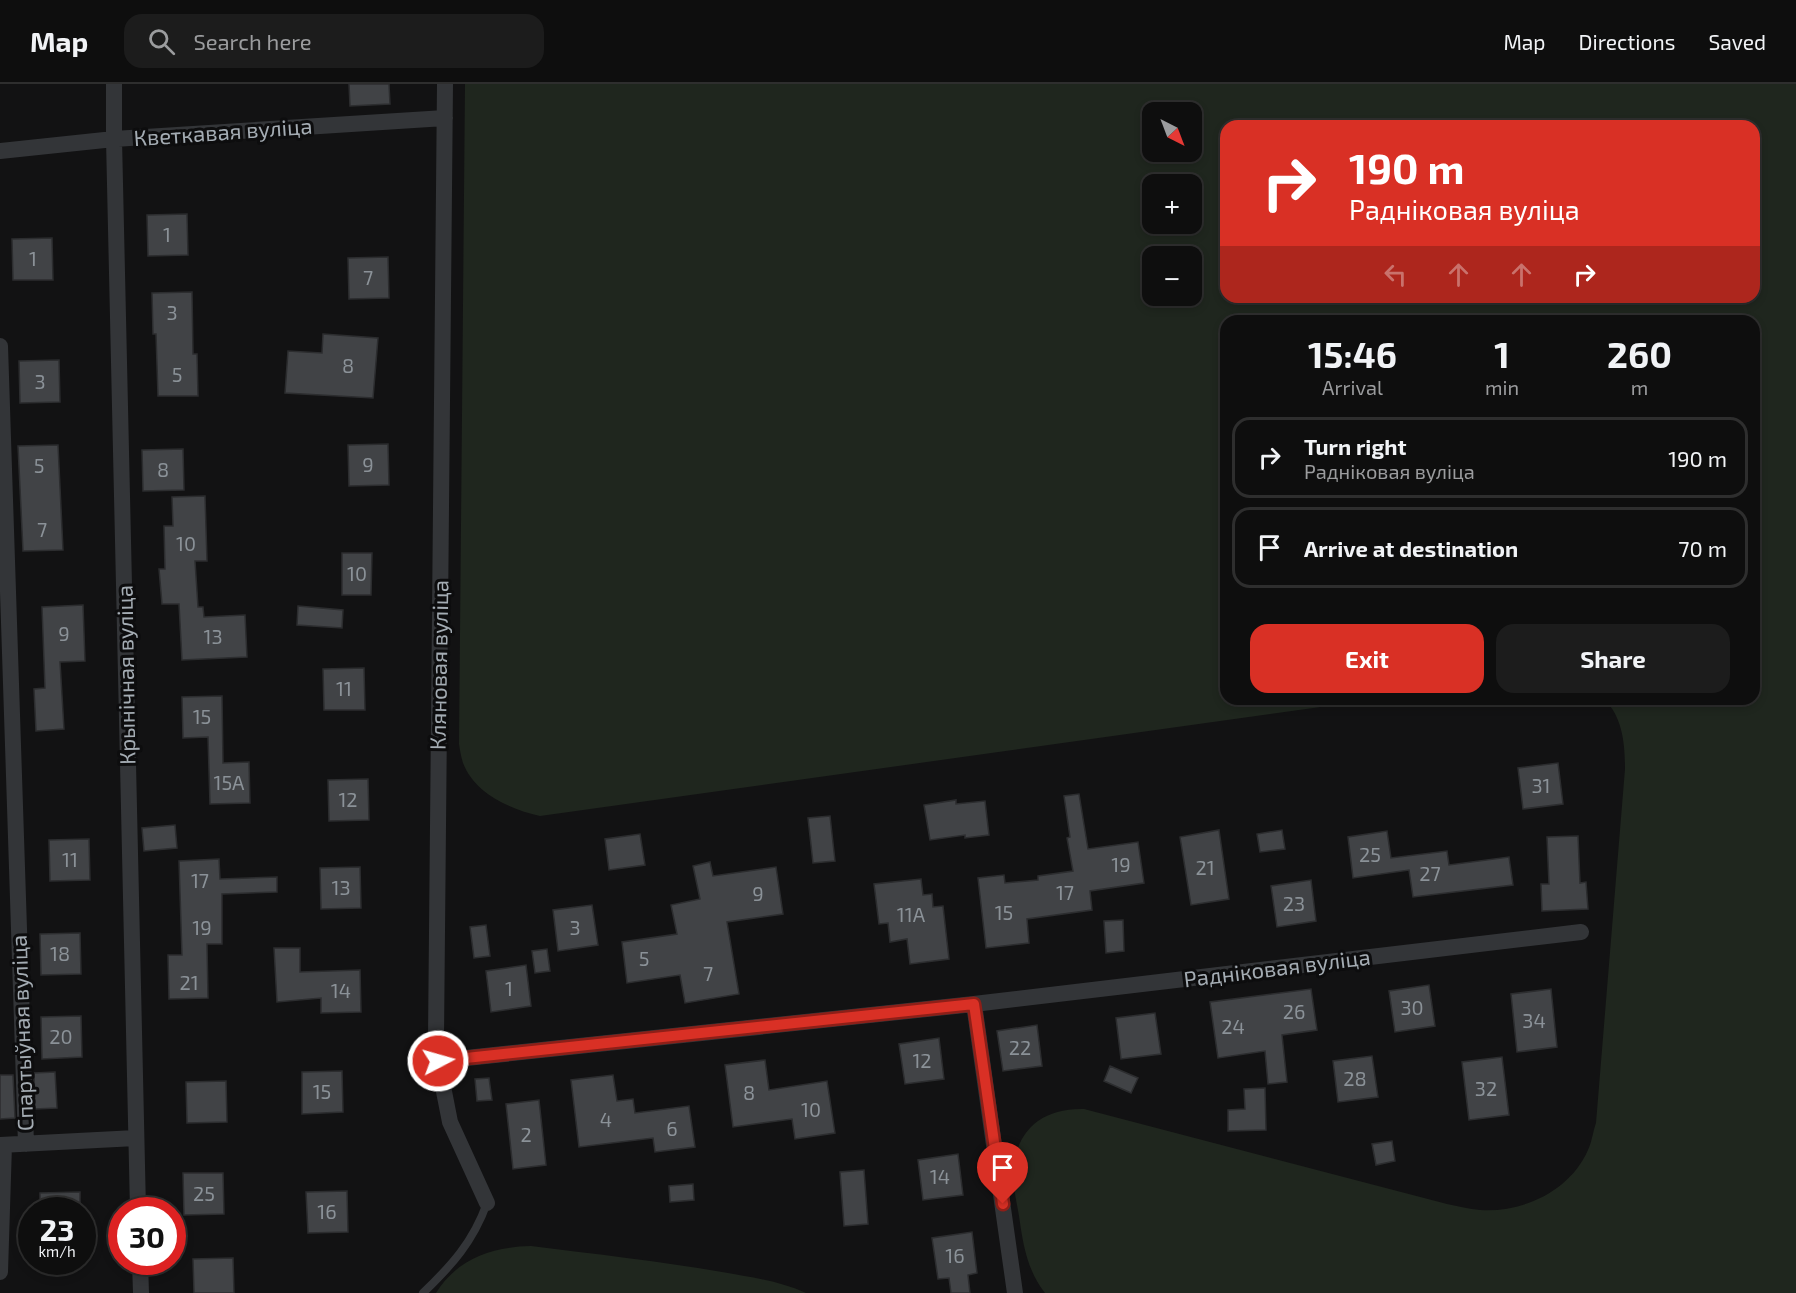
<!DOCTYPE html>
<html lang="en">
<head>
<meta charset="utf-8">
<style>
  :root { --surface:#0e0e0e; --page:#1c1c1c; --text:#f1f3f6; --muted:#9b9c9e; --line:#2e2e2e; --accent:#d93025 }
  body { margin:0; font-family:"Exo 2",sans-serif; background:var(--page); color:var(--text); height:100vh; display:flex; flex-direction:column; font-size:22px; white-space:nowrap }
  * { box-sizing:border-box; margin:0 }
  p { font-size:20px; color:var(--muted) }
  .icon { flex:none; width:33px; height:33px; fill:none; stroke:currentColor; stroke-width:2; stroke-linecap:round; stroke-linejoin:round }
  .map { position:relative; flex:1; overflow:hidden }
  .panel { position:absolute; left:1220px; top:231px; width:540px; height:390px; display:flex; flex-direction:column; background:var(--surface); border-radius:18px; box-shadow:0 3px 9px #0003,0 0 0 2px var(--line) }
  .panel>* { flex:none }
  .top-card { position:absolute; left:1220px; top:36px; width:540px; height:183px; border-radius:18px; box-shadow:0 3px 9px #0003,0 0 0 2px var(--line); background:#d93025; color:#fff; overflow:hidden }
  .needle { width:39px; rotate:138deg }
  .tools { position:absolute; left:1142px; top:18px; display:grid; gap:12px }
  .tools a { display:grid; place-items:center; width:60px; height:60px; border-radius:12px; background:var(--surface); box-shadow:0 3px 9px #0003,0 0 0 2px var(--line); font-size:30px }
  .speed { position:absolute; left:18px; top:1113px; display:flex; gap:12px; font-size:30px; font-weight:700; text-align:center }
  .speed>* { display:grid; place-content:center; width:78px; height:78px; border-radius:50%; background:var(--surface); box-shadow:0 3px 9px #0003,0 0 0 2px var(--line); line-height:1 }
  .speed small { font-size:15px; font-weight:400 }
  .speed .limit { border:9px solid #d22; background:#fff; color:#111 }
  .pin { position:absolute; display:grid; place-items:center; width:51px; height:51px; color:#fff; margin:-62px -26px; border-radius:50% 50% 50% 0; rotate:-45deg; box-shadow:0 0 6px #0007 }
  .pin .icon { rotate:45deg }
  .me { position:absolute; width:66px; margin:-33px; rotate:84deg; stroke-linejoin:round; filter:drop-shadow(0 0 4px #0008) }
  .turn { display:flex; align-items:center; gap:21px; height:126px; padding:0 30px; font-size:27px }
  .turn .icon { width:78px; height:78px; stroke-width:2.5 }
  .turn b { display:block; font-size:42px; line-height:51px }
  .lanes { display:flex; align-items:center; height:57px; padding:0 30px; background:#0003; justify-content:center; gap:30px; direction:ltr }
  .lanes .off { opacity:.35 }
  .eta { display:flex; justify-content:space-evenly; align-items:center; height:102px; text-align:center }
  .eta b { font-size:36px; font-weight:700; line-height:42px }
  .primary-button { display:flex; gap:12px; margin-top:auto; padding:12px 30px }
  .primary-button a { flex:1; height:69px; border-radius:18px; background:var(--accent); color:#fff; font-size:24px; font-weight:700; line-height:69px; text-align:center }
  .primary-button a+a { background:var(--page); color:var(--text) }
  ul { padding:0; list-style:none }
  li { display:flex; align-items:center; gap:18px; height:81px; margin:0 12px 9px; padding:0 18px; border:3px solid var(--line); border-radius:18px }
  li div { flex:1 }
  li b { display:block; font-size:22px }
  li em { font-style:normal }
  header { display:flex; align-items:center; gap:36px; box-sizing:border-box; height:84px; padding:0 30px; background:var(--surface); border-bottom:2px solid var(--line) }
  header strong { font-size:28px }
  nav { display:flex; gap:33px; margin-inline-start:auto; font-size:21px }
  .search { width:420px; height:54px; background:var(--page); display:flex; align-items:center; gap:15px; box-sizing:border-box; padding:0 21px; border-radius:18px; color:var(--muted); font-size:22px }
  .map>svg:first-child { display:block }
</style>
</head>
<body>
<header>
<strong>Map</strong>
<div class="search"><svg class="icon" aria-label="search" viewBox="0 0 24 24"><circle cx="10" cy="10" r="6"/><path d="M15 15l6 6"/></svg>Search here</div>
<nav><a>Map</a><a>Directions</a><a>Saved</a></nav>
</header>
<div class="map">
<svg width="1796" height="1209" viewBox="0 0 1796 1209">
  <rect width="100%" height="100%" fill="#121213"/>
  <path fill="#1f261e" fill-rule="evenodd" d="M 465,0 L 1796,0 L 1796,1209 L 1045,1209 C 1027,1186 1023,1160 1019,1132 C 1017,1120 1014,1107 1013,1095 C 1013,1050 1038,1024 1084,1025 L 1447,1120 C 1458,1122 1469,1125 1480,1126 C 1523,1129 1570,1107 1588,1066 C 1592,1058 1593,1047 1596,1039 L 1625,685 C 1625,661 1623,633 1604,615 L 1754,615 L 1754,237 L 1226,237 L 1226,615 L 1378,615 L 540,732 C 510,725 475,710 463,679 C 461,673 460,666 459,660 ZM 1152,28 L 1191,28 L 1191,68 L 1152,68 ZM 1226,42 L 1754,42 L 1754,213 L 1226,213 ZM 1152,100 L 1191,100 L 1191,140 L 1152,140 ZM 1152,172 L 1191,172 L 1191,212 L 1152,212 Z
    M 531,1162 C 595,1170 658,1177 722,1188 C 750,1193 780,1197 806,1209 L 436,1209 C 458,1174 492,1163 531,1162 Z"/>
  <path fill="#414346" stroke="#2c2d2f" stroke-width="1.5" d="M 349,0 L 389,0 L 390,20 L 350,22 Z
    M 187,130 L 188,171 L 148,172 L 147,131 Z
    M 52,154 L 53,196 L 13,196 L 12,155 Z
    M 388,173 L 389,214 L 349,215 L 348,174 Z
    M 192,208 L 193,270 L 197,270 L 198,312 L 158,312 L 156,250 L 153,250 L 152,209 Z
    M 323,250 L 378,254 L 373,314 L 285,309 L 288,267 L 322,269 Z
    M 59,276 L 60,318 L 20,319 L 19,277 Z
    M 388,360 L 389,401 L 349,402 L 348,361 Z
    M 58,361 L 63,466 L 23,467 L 18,362 Z
    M 183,365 L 184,406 L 143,407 L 142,366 Z
    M 205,412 L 207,477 L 195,477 L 198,523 L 203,523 L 204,533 L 245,531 L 247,573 L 182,576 L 179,520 L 162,520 L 159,485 L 165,485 L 164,442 L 173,442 L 172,413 Z
    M 342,469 L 372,469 L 371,511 L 342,511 Z
    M 83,521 L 85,577 L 60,578 L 64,645 L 36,647 L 34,605 L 45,604 L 42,523 Z
    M 298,522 L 343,526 L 342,544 L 297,541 Z
    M 364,584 L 365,626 L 324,626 L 323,585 Z
    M 222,612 L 223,679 L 249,678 L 250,719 L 210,720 L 208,653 L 183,654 L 182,613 Z
    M 1558,679 L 1563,720 L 1523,725 L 1518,684 Z
    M 368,695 L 369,736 L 329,737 L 328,696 Z
    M 1079,710 L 1088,765 L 1138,758 L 1144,799 L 1090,807 L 1092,826 L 1027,835 L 1029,859 L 986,864 L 978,794 L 1004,791 L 1005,799 L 1038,796 L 1038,792 L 1073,787 L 1067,754 L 1070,753 L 1064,712 Z
    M 956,716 L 956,720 L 985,717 L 989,751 L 965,754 L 965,751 L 930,756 L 924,721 Z
    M 830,732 L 835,777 L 813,779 L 808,734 Z
    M 175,741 L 177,764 L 144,767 L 142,744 Z
    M 1219,746 L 1229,815 L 1191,821 L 1180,753 Z
    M 1282,746 L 1285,765 L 1260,768 L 1257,750 Z
    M 1387,747 L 1391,774 L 1447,767 L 1449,781 L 1509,773 L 1513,801 L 1413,813 L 1409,786 L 1353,794 L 1348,753 Z
    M 640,750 L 645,781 L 609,786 L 605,755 Z
    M 1578,752 L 1580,799 L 1586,798 L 1588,825 L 1542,827 L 1541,800 L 1549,800 L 1547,753 Z
    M 89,755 L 90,796 L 50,797 L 49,756 Z
    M 219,775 L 220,795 L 277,793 L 277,808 L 222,810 L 222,860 L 207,860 L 208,914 L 169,915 L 168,871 L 182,871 L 179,777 Z
    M 710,778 L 713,792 L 776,783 L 783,830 L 727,838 L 739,910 L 685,919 L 680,891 L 627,899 L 622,858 L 677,850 L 671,821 L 700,815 L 693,782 Z
    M 360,783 L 361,824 L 321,825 L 320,784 Z
    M 921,795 L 923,811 L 932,810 L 933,823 L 943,822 L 949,875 L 910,880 L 907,855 L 890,858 L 888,839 L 879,840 L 874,800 Z
    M 1311,796 L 1316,837 L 1277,843 L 1271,802 Z
    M 592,821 L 598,861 L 558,867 L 553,826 Z
    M 1123,836 L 1124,867 L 1106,869 L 1104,837 Z
    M 486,841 L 490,872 L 474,874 L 470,843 Z
    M 80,849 L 81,890 L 41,891 L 40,850 Z
    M 274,864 L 300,864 L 300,888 L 360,886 L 361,928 L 321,929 L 321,914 L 277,918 Z
    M 547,865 L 550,887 L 535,889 L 532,867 Z
    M 526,881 L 531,922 L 491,928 L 486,887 Z
    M 1429,901 L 1435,942 L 1395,948 L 1389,907 Z
    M 1311,905 L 1317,946 L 1282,951 L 1287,998 L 1268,1000 L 1265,967 L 1218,974 L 1210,918 Z
    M 1551,905 L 1557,963 L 1517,968 L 1511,910 Z
    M 1155,929 L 1161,970 L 1121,975 L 1116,934 Z
    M 81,932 L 82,973 L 42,975 L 41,933 Z
    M 1037,941 L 1042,982 L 1003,987 L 997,947 Z
    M 939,954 L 944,995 L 905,1000 L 899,960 Z
    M 1372,972 L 1378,1013 L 1338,1018 L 1333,977 Z
    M 1502,973 L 1509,1031 L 1469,1036 L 1462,978 Z
    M 765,976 L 769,1006 L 827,997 L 835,1049 L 795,1055 L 792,1035 L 733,1043 L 725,981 Z
    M 1110,982 L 1138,994 L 1131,1009 L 1104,997 Z
    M 342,987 L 343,1028 L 302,1030 L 302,988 Z
    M 55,988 L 57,1024 L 35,1025 L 34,989 Z
    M 0,991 L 13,991 L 15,1034 L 0,1035 Z
    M 613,991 L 617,1017 L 633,1015 L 635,1029 L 689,1022 L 695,1063 L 655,1068 L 653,1054 L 579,1063 L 571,996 Z
    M 489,994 L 492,1016 L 477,1017 L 475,995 Z
    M 226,997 L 227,1038 L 187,1039 L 186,998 Z
    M 1265,1004 L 1266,1046 L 1228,1047 L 1228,1026 L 1245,1025 L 1244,1005 Z
    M 539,1016 L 546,1081 L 513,1085 L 506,1020 Z
    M 1392,1057 L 1395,1077 L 1376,1081 L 1372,1060 Z
    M 958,1070 L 963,1111 L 923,1116 L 918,1076 Z
    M 864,1086 L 868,1140 L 844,1142 L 840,1088 Z
    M 183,1089 L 223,1089 L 224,1130 L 184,1131 Z
    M 693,1100 L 694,1116 L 670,1118 L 669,1102 Z
    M 347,1107 L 348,1148 L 308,1149 L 306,1108 Z
    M 80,1108 L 80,1126 L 40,1126 L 40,1109 Z
    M 972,1148 L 977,1189 L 968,1191 L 970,1209 L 951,1209 L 949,1194 L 938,1195 L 932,1154 Z
    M 233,1174 L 234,1209 L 194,1209 L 193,1175 Z"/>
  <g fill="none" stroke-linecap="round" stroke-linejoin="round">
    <path stroke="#333538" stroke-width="8" d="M 423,1209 C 452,1181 473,1158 487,1119"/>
    <path stroke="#333538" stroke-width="16" d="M 114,0 L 114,55 L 138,1126
      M 445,0 L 436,954 L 438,977 L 450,1038 L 487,1119
      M 0,67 L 114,55 L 445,34
      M 0,262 L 26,1060
      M 974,920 L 1015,1209
      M 438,977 L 974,920 L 1581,848
      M 0,1061 L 136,1054
      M 140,1178 L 141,1209
      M 0,1188 L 4,1061"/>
  </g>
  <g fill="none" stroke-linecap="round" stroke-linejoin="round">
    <defs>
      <path id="route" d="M 438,977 L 974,920 L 1003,1120"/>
    </defs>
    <use href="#route" stroke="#8d1f18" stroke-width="15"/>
    <use href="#route" stroke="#d93025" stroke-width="10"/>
  </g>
  <g text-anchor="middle" stroke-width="6" stroke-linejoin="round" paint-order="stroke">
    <g font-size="20" fill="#8b9298">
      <text x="167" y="158">1</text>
      <text x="33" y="182">1</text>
      <text x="368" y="201">7</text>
      <text x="172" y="236">3</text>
      <text x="348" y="289">8</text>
      <text x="177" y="298">5</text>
      <text x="40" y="305">3</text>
      <text x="368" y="388">9</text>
      <text x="39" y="389">5</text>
      <text x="163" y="393">8</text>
      <text x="42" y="453">7</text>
      <text x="186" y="467">10</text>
      <text x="357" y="497">10</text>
      <text x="64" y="557">9</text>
      <text x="213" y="560">13</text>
      <text x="344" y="612">11</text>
      <text x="202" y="640">15</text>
      <text x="229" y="706">15А</text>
      <text x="1541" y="709">31</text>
      <text x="348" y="723">12</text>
      <text x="1370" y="778">25</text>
      <text x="70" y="783">11</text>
      <text x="1121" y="788">19</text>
      <text x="1205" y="791">21</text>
      <text x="1430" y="797">27</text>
      <text x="200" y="804">17</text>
      <text x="341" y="811">13</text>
      <text x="1065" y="816">17</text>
      <text x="758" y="817">9</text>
      <text x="1294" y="827">23</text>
      <text x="1004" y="836">15</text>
      <text x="911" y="838">11А</text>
      <text x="202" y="851">19</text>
      <text x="575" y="851">3</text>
      <text x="60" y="877">18</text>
      <text x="644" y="882">5</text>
      <text x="708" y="897">7</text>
      <text x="189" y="906">21</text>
      <text x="509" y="912">1</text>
      <text x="341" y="914">14</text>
      <text x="1412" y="931">30</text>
      <text x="1294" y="935">26</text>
      <text x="1534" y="944">34</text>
      <text x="1233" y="950">24</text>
      <text x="61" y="960">20</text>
      <text x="1020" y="971">22</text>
      <text x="922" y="984">12</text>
      <text x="1355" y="1002">28</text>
      <text x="1486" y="1012">32</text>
      <text x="322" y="1015">15</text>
      <text x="749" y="1016">8</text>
      <text x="811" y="1033">10</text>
      <text x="606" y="1043">4</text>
      <text x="672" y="1052">6</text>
      <text x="526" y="1058">2</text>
      <text x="940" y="1100">14</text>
      <text x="204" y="1117">25</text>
      <text x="327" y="1135">16</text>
      <text x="955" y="1179">16</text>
    </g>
    <g font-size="22" fill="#a4acb3" stroke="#0d0d0e">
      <text transform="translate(223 48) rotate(-4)" y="8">Кветкавая вуліца</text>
      <text transform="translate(439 581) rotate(-89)" y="8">Кляновая вуліца</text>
      <text transform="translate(126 591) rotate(-91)" y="8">Крынічная вуліца</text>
      <text transform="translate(1277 884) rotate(-7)" y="8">Радніковая вуліца</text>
      <text transform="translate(22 949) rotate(-92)" y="8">Спартыўная вуліца</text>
    </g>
  </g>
</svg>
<div class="tools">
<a><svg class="needle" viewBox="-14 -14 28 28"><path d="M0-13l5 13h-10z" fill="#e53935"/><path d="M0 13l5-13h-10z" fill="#9b9c9e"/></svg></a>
<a>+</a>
<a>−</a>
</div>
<div class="speed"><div>23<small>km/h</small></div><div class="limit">30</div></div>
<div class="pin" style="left:1003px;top:1120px;background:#d93025"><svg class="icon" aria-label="arrive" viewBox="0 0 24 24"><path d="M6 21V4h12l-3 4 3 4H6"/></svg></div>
<svg class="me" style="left:438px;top:977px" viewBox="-20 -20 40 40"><circle r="17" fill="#d93025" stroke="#fff" stroke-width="3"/><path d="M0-11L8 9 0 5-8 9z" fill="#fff"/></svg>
<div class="top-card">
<div class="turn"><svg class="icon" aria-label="right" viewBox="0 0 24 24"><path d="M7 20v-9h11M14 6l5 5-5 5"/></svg><div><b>190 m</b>Радніковая вуліца</div></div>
<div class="lanes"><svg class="icon off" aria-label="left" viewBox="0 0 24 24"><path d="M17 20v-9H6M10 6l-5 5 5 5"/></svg><svg class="icon off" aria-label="ahead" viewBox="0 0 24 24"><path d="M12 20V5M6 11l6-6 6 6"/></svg><svg class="icon off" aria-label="ahead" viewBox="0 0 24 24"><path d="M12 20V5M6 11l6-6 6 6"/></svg><svg class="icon" aria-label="right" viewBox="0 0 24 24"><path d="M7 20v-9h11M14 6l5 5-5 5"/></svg></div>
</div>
<section class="panel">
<div class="eta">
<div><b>15:46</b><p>Arrival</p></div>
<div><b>1</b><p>min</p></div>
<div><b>260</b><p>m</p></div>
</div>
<ul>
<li><svg class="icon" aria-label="right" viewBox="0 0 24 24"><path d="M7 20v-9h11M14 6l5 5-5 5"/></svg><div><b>Turn right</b><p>Радніковая вуліца</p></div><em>190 m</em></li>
<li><svg class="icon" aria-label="arrive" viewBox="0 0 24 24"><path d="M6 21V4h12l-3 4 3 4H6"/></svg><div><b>Arrive at destination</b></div><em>70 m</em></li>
</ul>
<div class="primary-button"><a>Exit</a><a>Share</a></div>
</section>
</div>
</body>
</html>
